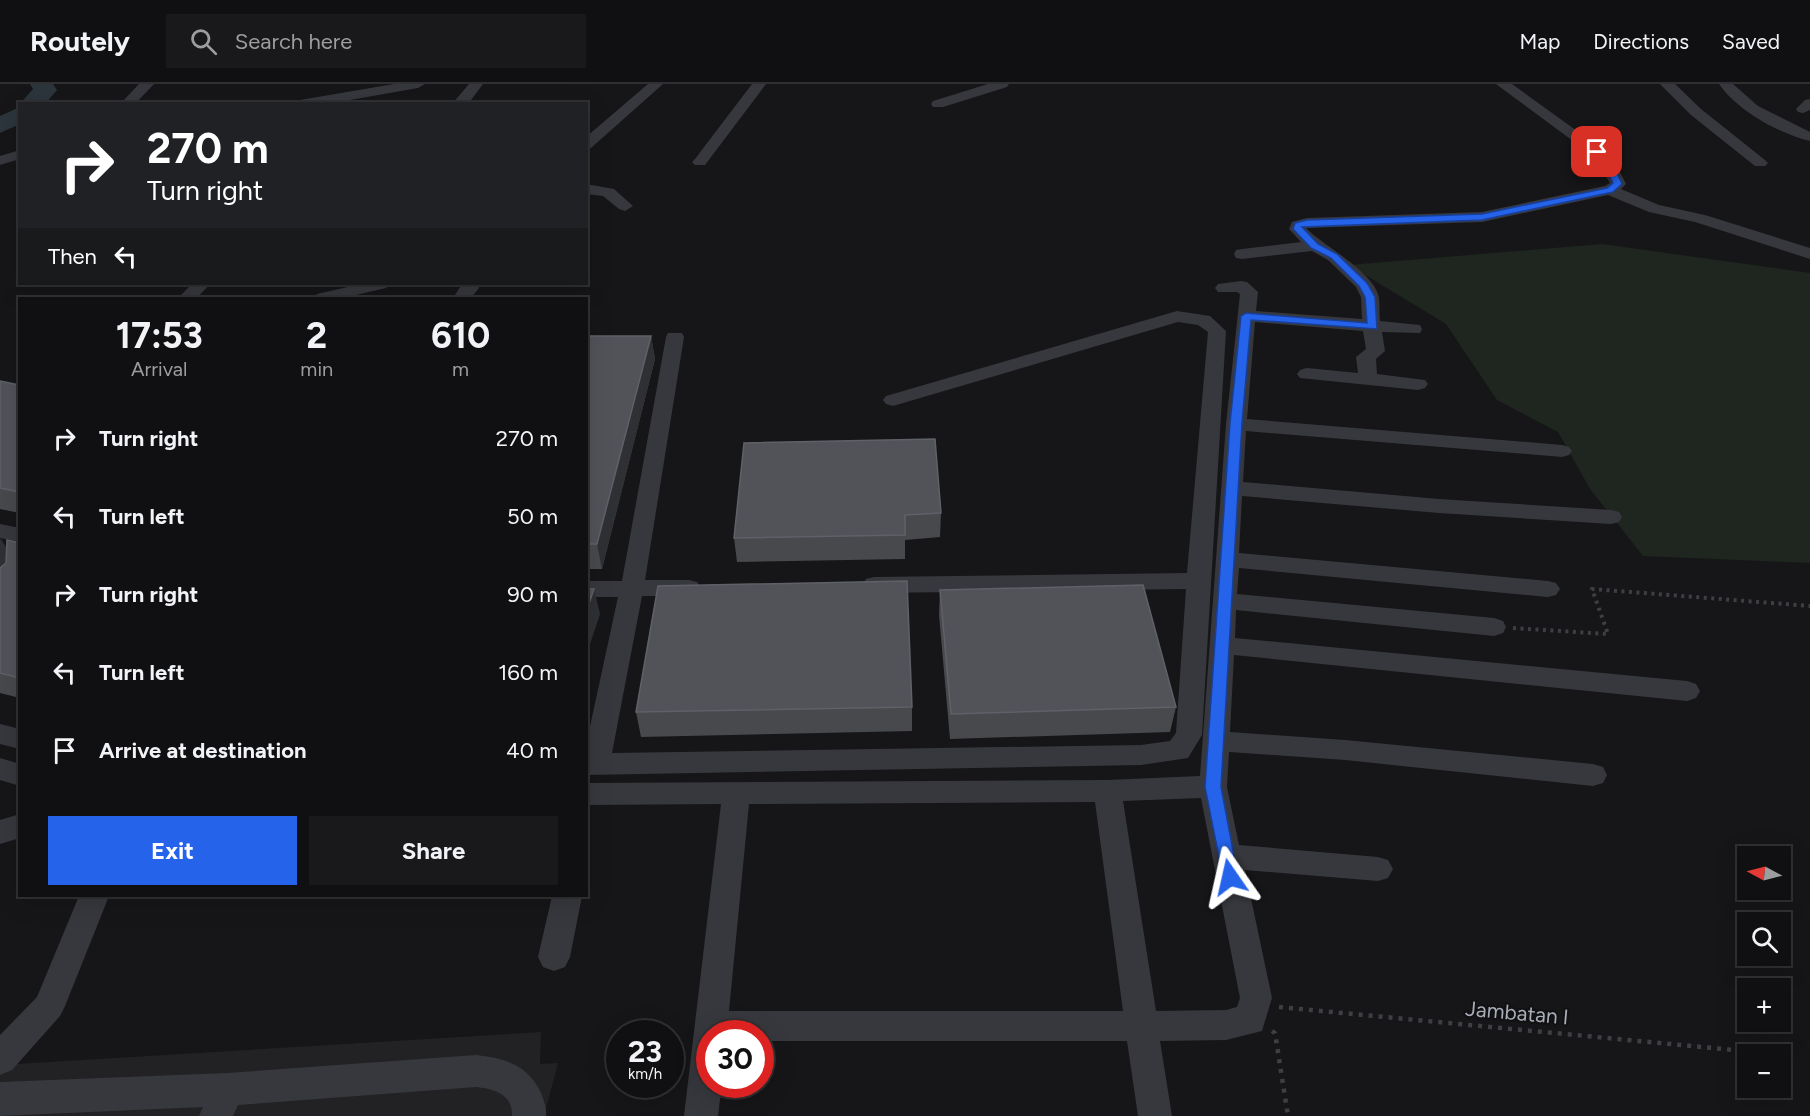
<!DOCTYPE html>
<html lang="en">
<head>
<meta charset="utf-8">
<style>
  :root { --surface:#101012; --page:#19191b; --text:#f1f3f6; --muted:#9c9d9f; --line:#303032; --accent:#2563eb }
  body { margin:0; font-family:Figtree,sans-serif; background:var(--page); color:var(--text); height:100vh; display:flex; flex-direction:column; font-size:22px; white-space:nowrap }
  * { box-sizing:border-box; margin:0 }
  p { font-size:20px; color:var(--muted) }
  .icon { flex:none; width:33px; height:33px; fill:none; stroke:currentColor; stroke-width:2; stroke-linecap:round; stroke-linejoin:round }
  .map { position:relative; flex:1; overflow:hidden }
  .panel { position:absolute; left:18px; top:213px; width:570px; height:600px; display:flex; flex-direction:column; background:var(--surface); border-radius:0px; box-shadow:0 6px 24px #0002,0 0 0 2px var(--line) }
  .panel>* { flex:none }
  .top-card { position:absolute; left:18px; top:18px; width:570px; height:183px; border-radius:0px; box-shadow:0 6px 24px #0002,0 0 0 2px var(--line); background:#202124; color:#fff; overflow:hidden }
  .needle { width:39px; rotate:277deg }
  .fabs { position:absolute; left:1737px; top:762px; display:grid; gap:12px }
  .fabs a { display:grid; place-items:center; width:54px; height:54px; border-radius:0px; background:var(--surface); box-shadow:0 6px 24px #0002,0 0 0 2px var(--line); font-size:30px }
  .speed { position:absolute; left:606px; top:936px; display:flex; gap:12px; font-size:30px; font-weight:700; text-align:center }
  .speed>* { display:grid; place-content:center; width:78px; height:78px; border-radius:50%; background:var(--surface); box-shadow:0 6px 24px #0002,0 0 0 2px var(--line); line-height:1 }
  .speed small { font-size:15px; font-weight:400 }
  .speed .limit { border:9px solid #d22; background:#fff; color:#111 }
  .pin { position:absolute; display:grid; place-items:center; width:51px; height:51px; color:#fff; margin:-26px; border-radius:12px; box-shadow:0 3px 9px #0006 }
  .me { position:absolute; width:66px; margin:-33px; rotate:349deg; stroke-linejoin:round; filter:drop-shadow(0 0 4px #0008) }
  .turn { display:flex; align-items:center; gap:21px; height:126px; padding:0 30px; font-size:27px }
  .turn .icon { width:78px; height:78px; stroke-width:2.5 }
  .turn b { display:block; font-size:42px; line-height:51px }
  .then { display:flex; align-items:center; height:57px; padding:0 30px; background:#0003; gap:12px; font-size:22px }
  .eta { display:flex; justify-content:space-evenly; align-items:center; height:102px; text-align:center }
  .eta b { font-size:36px; font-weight:700; line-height:42px }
  .button { display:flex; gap:12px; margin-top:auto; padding:12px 30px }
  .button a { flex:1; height:69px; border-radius:0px; background:var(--accent); color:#fff; font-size:24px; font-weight:700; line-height:69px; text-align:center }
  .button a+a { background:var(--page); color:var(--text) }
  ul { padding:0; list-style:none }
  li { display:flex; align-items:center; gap:18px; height:78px; padding:0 30px }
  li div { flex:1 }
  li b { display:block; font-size:22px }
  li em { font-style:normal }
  header { display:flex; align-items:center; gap:36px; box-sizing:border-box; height:84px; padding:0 30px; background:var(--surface); border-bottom:2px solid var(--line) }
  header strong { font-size:28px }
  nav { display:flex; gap:33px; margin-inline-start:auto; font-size:21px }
  .search { width:420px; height:54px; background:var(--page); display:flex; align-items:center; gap:15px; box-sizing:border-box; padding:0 21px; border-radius:0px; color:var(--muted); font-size:22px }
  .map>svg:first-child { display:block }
</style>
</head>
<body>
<header>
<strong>Routely</strong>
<div class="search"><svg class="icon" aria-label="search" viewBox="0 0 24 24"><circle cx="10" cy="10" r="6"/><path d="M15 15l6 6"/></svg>Search here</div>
<nav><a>Map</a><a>Directions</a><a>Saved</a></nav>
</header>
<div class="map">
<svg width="1810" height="1032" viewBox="0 0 1810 1032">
  <rect width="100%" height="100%" fill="#161618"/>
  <path fill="#222225" d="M 541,948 L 540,980 L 558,979 L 544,1032 L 0,1032 L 0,981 Z"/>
  <path fill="#1e261f" d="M 1602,160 L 1810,189 L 1810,479 L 1643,472 L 1590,405 L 1558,348 L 1497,316 L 1446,240 L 1349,181 Z"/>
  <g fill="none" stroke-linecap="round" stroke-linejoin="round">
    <path fill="#2c353c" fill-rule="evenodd" d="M 30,0 L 53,0 L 57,6 L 45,20 L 20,20 L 33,5 Z
      M 20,23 L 20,40 L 0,49 L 0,32 Z"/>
    <path stroke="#3d3f44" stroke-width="4" stroke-dasharray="3 4.5" stroke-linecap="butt" d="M 1513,544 L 1608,550 L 1592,505 L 1810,522"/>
    <path stroke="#3d3f44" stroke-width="4.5" stroke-dasharray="4 6" stroke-linecap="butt" d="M 1279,923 L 1776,970
      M 1272,947 L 1275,949 L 1288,1032"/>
    <path fill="#37383d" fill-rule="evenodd" d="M 139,0 L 154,0 L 135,20 L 120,20 Z
      M 394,0 L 425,0 L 418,4 L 327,20 L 293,20 L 300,16 Z
      M 469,0 L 483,0 L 468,20 L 452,20 Z
      M 648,0 L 663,0 L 591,64 L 586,65 L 586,53 Z
      M 752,0 L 766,0 L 705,81 L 695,81 L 692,78 L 695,75 Z
      M 988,0 L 1009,0 L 1007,3 L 943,23 L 933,23 L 931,20 L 933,17 Z
      M 1496,0 L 1512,0 L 1602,65 L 1619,86 L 1626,100 L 1621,105 L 1659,121 L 1705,131 L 1810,164 L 1810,175 L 1695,138 L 1649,128 L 1608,111 L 1482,138 L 1306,144 C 1323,162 1375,188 1379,214 C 1380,221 1379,229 1380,237 L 1420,241 L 1422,245 L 1420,249 L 1382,248 L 1385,267 L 1376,275 L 1377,290 L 1425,296 L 1428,300 L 1425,304 L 1418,306 L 1300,294 L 1297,290 L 1300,286 L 1307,284 L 1358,289 L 1356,273 L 1366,265 L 1363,247 L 1255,238 L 1247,335 L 1562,361 L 1569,363 L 1572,367 L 1569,371 L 1562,373 L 1246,347 L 1243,398 L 1439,415 L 1611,426 L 1619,428 L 1622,433 L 1619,438 L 1611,440 L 1439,429 L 1242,412 L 1239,469 L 1548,497 L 1556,499 L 1560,505 L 1556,511 L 1548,513 L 1239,484 L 1237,510 L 1494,534 L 1503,537 L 1506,543 L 1503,549 L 1494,552 L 1236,526 L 1235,554 L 1687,597 L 1696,600 L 1700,607 L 1696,614 L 1687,617 L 1234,571 L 1230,648 L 1345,656 L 1593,680 L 1603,683 L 1607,691 L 1603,699 L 1593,702 L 1345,676 L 1229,668 L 1227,703 L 1239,761 L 1378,773 L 1388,776 L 1393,785 L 1388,794 L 1378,797 L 1245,786 L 1272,914 L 1262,947 L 1226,956 L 1160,957 L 1172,1032 L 1138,1032 L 1127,957 L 760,957 L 760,950 L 710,950 L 710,1000 L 722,1000 L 718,1032 L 684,1032 L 721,720 L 586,721 L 586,699 L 1107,696 L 1200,692 L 1226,340 L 1240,210 L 1237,208 L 1218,208 L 1215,204 L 1218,200 L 1241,197 L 1247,198 L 1258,208 L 1256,227 L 1362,235 L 1361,213 L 1356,203 L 1328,176 L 1312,167 L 1242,175 L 1236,174 L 1234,170 L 1236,166 L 1242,165 L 1301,158 L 1289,145 L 1292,138 L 1307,134 L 1482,128 L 1605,102 L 1610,99 L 1592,71 ZM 1201,714 L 1240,914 L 1237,923 L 1226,926 L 1156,927 L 1123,717 ZM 1095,718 L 1123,927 L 729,927 L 749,720 Z
      M 1660,0 L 1675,0 L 1701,25 L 1765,76 L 1768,79 L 1765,82 L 1755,82 L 1691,31 Z
      M 1719,0 L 1733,0 L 1758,22 L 1810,48 L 1810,57 C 1778,49 1738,27 1719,0 Z
      M 1810,15 L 1810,26 L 1803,29 L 1798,28 L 1796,25 L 1805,16 Z
      M 20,66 L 20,75 L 0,81 L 0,72 Z
      M 586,100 L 614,105 L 633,122 L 625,127 L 619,125 L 603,112 L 586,110 Z
      M 192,200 L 210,200 L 197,214 L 178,214 Z
      M 361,200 L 389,200 L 386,204 L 343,214 L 314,214 L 317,210 Z
      M 462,200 L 478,200 L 479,204 L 471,214 L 453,214 Z
      M 1177,227 L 1210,232 L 1226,247 L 1202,651 L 1188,674 L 1141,681 L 586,691 L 586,661 L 618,513 L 586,513 L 586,497 L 622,497 L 666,253 L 668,249 L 682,249 L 684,253 L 645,496 L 689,496 L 697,498 L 701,504 L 697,510 L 689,512 L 642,512 L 612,669 L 1141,661 L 1170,657 L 1176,649 L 1186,505 L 874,509 L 866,507 L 862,501 L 866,495 L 874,493 L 1187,489 L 1208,248 L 1198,241 L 1178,238 L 893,322 L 886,320 L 883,316 L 886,312 Z
      M 0,440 L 20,444 L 20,458 L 0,454 Z
      M 0,640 L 20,645 L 20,665 L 0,660 Z
      M 0,674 L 20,680 L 20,702 L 0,696 Z
      M 20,730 L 20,754 L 0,760 L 0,736 Z
      M 79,812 L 109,812 L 65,922 L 60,932 L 12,986 L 0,991 L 0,951 L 37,913 Z
      M 552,812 L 582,812 L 570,873 L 565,883 L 554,887 L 543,883 L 538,873 Z
      M 476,971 C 505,974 528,981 541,1009 C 544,1017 547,1024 546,1032 L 512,1032 C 513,1010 494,1005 476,1003 L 238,1021 L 233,1032 L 199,1032 L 203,1023 L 0,1032 L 0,998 L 228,989 Z"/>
  </g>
  <path fill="#47494d" d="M 586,252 L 651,252 L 655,275 L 602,485 L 586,485 Z
    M 0,297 L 20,301 L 20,429 L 0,425 Z
    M 744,359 L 941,429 L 940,453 L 905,456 L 905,475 L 737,478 L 734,454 Z
    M 0,455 L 6,464 L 20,459 L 20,614 L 0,609 Z
    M 940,506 L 1176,623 L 1170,648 L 950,655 L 939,531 Z
    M 912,623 L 912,647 L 641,653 L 636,628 Z"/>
  <path fill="#2f3033" d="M 651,252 L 655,275 L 602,485 L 597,460 Z
    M 1,455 L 16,480 L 0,490 L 0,456 Z
    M 594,505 L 600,530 L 586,572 L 586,528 Z"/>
  <path fill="#525359" stroke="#5f6168" stroke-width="1.5" d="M 586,252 L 651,252 L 597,460 L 586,460 Z
    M 0,297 L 20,301 L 20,408 L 0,404 Z
    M 935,355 L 941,429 L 905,431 L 905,451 L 734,454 L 744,359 Z
    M 7,456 L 20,459 L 20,594 L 0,589 L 0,484 L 6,479 Z
    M 907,497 L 912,623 L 636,628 L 658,502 Z
    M 1143,501 L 1176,623 L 951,630 L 940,506 Z
    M 586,505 L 594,505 L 586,528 Z"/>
  <path fill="#2563eb" stroke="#184099" stroke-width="1.5" d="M 1597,66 L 1615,85 L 1622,100 L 1613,108 L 1482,136 L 1302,143 L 1318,160 L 1337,170 L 1367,199 L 1375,213 L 1377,245 L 1251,236 L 1242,339 L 1221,703 L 1238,793 L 1236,798 L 1230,800 L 1224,798 L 1205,703 L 1230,339 L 1241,232 L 1246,229 L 1367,239 L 1365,213 L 1359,202 L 1331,174 L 1311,164 L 1293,145 L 1295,139 L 1307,136 L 1482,130 L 1607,104 L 1613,99 L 1607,87 L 1593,68 Z"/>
  <g text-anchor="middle" stroke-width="4.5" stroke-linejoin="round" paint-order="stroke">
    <g font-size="21" fill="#a8adb8" stroke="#111113">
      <text transform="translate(1517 929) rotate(5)" y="7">Jambatan I</text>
    </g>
  </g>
</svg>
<div class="fabs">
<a><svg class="needle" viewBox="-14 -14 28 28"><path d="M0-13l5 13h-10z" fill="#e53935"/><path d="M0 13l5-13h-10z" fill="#9c9d9f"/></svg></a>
<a><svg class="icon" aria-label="search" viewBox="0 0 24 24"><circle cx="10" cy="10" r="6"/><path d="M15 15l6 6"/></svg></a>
<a>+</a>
<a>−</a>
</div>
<div class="speed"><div>23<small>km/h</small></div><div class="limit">30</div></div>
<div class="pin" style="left:1597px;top:68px;background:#d93025"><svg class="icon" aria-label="arrive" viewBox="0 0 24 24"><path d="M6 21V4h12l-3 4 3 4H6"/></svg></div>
<svg class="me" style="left:1230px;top:793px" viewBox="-20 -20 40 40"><path d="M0-17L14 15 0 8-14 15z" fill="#2563eb" stroke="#fff" stroke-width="4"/></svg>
<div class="top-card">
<div class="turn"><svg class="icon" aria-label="right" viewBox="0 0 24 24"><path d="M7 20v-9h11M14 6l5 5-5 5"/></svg><div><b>270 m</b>Turn right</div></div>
<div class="then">Then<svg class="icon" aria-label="left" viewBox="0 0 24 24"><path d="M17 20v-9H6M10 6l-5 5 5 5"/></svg></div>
</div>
<section class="panel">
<div class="eta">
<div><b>17:53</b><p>Arrival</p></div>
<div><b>2</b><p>min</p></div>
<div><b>610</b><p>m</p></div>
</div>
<ul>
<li><svg class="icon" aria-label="right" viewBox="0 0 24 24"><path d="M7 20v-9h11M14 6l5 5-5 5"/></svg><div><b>Turn right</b></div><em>270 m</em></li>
<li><svg class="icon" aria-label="left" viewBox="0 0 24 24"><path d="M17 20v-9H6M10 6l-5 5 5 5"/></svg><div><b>Turn left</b></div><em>50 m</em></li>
<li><svg class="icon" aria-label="right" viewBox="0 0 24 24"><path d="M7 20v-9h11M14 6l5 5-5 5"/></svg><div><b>Turn right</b></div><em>90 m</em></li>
<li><svg class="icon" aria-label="left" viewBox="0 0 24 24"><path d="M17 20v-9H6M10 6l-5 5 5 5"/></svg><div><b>Turn left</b></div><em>160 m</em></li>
<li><svg class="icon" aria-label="arrive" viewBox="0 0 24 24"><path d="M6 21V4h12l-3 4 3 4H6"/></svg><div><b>Arrive at destination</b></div><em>40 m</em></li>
</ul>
<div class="button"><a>Exit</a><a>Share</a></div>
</section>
</div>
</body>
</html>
